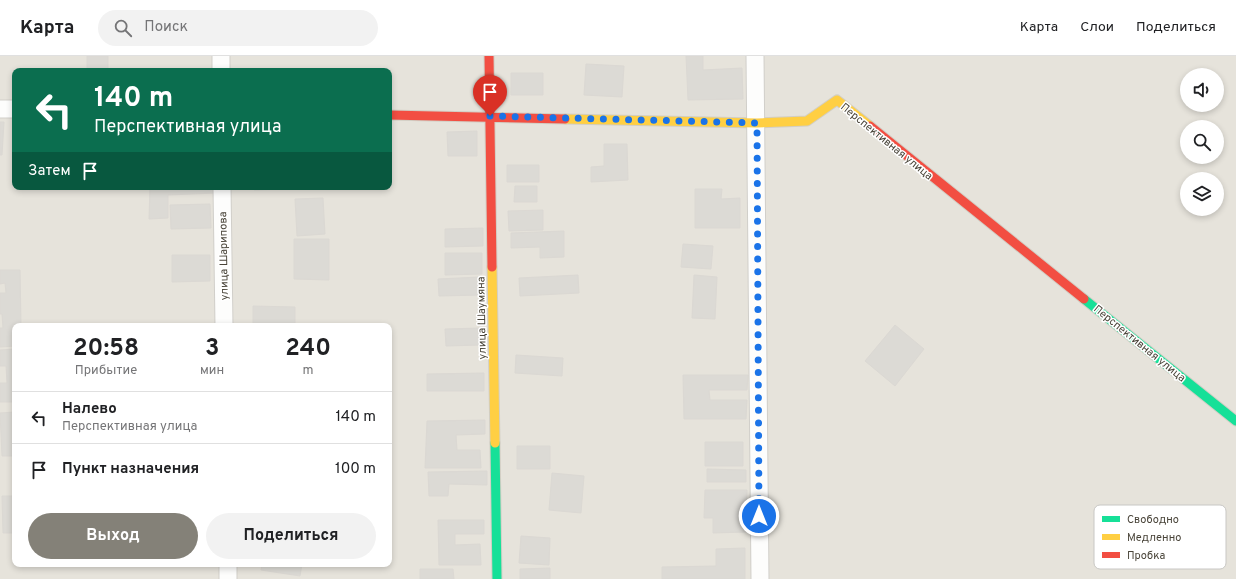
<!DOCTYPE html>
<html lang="ru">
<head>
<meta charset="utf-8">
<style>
  :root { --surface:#fff; --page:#f2f2f2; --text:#202124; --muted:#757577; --line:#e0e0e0; --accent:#848178 }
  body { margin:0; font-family:Overpass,sans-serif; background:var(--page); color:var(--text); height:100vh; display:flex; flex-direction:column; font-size:15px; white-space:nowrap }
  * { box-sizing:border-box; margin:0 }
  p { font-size:13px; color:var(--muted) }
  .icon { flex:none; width:22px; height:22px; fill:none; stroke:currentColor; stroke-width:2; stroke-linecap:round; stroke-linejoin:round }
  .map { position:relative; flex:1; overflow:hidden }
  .side { position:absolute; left:12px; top:267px; width:380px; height:244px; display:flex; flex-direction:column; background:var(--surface); border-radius:8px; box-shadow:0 2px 6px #0003 }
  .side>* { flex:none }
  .banner { position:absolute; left:12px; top:12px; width:380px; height:122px; border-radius:8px; box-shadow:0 2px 6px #0003; background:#0b6e4f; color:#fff; overflow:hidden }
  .buttons { position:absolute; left:1180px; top:12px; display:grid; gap:8px }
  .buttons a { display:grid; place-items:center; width:44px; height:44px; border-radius:50%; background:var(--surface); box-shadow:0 2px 6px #0003; font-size:20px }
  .pin { position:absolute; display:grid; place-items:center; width:34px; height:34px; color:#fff; margin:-41px -17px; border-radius:50% 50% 50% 0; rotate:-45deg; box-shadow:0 0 4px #0007 }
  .pin .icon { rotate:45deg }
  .me { position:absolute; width:44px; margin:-22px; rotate:0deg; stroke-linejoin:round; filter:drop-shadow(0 0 3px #0008) }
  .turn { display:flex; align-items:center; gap:14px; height:84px; padding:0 16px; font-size:18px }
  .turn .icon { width:52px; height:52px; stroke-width:2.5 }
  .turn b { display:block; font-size:28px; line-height:34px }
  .then { display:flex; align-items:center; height:38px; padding:0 16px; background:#0003; gap:8px; font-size:15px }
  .eta { display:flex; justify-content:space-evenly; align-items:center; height:68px; text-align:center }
  .eta b { font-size:24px; font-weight:700; line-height:28px }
  .cta { display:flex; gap:8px; margin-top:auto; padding:8px 16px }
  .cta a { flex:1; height:46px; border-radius:24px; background:var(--accent); color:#fff; font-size:16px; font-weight:700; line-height:46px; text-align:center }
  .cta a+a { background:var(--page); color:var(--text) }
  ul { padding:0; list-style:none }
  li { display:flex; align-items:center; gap:12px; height:52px; padding:0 16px; border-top:1px solid var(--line) }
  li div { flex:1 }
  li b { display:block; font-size:15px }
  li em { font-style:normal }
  header { display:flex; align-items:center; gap:24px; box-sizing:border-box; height:56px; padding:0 20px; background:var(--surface); border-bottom:1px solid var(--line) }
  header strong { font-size:19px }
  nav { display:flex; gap:22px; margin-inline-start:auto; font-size:14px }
  .search { width:280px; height:36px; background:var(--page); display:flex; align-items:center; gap:10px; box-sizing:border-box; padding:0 14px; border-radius:22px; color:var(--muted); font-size:15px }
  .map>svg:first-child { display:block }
</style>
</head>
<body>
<header>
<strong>Карта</strong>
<div class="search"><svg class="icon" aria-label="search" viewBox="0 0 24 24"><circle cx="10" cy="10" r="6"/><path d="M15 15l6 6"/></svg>Поиск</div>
<nav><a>Карта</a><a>Слои</a><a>Поделиться</a></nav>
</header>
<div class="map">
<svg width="1236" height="523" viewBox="0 0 1236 523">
  <rect width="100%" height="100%" fill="#f3f1ed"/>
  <path fill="#e6e3db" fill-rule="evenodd" d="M 0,0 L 1236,0 L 1236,523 L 0,523 ZM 15,15 L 389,15 L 389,131 L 15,131 ZM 1187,19 L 1217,19 L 1217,49 L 1187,49 ZM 1187,71 L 1217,71 L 1217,101 L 1187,101 ZM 1187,123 L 1217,123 L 1217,153 L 1187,153 ZM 15,270 L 389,270 L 389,508 L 15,508 Z"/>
  <path fill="#dcdad5" stroke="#dbd8d3" d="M 87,0 L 108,0 L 108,15 L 87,15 Z
    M 686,0 L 703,0 L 703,14 L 742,12 L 743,43 L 688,44 Z
    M 586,8 L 624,10 L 622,41 L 584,39 Z
    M 511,17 L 543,17 L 543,39 L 511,39 Z
    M 0,66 L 4,66 L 2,99 L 0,99 Z
    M 477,75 L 477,100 L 448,100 L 447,76 Z
    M 604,88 L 627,88 L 628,124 L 591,126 L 591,111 L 604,110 Z
    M 507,109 L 539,109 L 539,126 L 507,126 Z
    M 515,130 L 537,130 L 537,146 L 514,146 Z
    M 150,131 L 216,131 L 216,137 L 168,139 L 168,162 L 149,163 Z
    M 254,131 L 290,131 L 290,133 L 254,134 Z
    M 695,133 L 722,133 L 721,143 L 740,142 L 740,172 L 695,172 Z
    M 323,142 L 325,178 L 297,180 L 295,143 Z
    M 210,148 L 211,172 L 171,173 L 170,149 Z
    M 543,154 L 543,174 L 509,175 L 508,155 Z
    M 483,172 L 483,190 L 445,191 L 445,173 Z
    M 564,175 L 564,201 L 540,202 L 540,191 L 511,192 L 511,177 Z
    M 294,183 L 329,183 L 329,224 L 294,223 Z
    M 683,188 L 713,190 L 711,213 L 681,211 Z
    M 445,197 L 482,197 L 482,218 L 445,219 Z
    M 172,199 L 210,199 L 210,225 L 172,226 Z
    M 0,214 L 20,214 L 21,270 L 15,270 L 15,290 L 0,291 L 0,272 L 3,272 L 2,258 L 0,258 L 0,237 L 6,237 L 5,227 L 0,228 Z
    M 578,219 L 579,237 L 520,240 L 519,222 Z
    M 694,219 L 717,221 L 715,263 L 692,262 Z
    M 480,221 L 481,239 L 439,240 L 438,223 Z
    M 253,250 L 295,251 L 295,270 L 253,270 Z
    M 895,269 L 924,293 L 895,330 L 865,305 Z
    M 481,272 L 481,289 L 446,290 L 445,273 Z
    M 15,293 L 15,346 L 0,346 L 0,327 L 7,327 L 6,310 L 0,310 L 0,294 Z
    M 516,299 L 563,302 L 562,320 L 515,317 Z
    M 484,317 L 484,335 L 427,335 L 427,318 Z
    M 683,319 L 748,319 L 747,334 L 709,334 L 710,344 L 747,344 L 746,363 L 684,363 Z
    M 15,356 L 15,400 L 2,400 L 0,357 Z
    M 485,364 L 485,378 L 456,379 L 457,394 L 480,394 L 481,412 L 425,412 L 427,365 Z
    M 705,386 L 743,386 L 743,410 L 705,410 Z
    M 517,390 L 550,390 L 550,413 L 517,413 Z
    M 707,413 L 746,414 L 746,426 L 707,426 Z
    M 487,415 L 487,429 L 449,428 L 448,440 L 429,440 L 428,416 Z
    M 552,417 L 584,420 L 581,457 L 549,454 Z
    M 705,434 L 747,434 L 746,476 L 713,477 L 713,462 L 704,462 Z
    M 2,440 L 15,440 L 15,477 L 3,477 Z
    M 438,464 L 484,464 L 484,478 L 455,478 L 455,489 L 480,488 L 481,509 L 439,509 Z
    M 521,480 L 550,482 L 549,509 L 519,507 Z
    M 745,492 L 745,523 L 662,523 L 662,511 L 716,510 L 716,493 Z
    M 262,508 L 302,508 L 300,520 L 261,514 Z
    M 550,512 L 550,523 L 520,523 L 520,513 Z
    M 420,513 L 453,513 L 454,523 L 420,523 Z"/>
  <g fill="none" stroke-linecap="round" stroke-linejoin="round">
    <defs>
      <path id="street" d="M 755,0 L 760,523
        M 221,15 L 221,0
        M 0,53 L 15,53
        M 222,131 L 224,270
        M 228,508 L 228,523"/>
      <path id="fast" d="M 1084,243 L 1236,365
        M 495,387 L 497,523"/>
      <path id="slow" d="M 565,63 L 757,67 L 807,65 L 837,44 L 870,70
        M 492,211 L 495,387"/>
      <path id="jam" d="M 489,0 L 492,211
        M 389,59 L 565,63
        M 870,70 L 1084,243"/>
    </defs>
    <use href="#street" stroke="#d1cfca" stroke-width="19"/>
    <use href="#fast" stroke="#d2cec4" stroke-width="11"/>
    <use href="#slow" stroke="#d2cec4" stroke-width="11"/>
    <use href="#jam" stroke="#d2cec4" stroke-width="11"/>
    <use href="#street" stroke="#fdfdfc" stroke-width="17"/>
    <use href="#fast" stroke="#16e098" stroke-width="9"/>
    <use href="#slow" stroke="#ffcf43" stroke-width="9"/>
    <use href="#jam" stroke="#f24e42" stroke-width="9"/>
  </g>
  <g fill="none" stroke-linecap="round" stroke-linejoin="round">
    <path stroke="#1a73e8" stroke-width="7" stroke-dasharray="0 12.6" d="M 490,60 L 757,67 L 759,460"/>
  </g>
  <g text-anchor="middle" stroke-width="3" stroke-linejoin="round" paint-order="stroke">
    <g font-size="11" fill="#494439" stroke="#fff">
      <text transform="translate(887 85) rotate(39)" y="4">Перспективная улица</text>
      <text transform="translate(223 200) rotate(-91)" y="4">улица Шарипова</text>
      <text transform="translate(481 262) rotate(-91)" y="4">улица Шаумяна</text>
      <text transform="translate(1140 287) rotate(39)" y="4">Перспективная улица</text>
    </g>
  </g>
  <rect x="1094" y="449" width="132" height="64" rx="6" fill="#fff" stroke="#c8c7c4" stroke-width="1"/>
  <rect x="1102" y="460" width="18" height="6" fill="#16e098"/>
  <rect x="1102" y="478" width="18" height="6" fill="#ffcf43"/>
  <rect x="1102" y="496" width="18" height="6" fill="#f24e42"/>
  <g font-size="11" fill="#494439">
    <text x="1127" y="467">Свободно</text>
    <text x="1127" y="485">Медленно</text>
    <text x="1127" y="503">Пробка</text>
  </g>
</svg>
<div class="buttons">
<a><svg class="icon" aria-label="sound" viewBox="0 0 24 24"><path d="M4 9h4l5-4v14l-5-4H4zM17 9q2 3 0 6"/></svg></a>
<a><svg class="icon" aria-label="search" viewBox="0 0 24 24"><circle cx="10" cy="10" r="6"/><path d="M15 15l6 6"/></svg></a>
<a><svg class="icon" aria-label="layers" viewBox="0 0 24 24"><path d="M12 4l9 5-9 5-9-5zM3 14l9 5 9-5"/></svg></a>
</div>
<div class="pin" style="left:490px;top:60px;background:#d93025"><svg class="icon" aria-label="arrive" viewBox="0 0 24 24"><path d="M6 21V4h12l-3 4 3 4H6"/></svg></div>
<svg class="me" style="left:759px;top:460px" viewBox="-20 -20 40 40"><circle r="17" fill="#1a73e8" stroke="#fff" stroke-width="3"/><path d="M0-11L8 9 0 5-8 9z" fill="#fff"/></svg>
<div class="banner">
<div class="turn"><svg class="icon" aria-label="left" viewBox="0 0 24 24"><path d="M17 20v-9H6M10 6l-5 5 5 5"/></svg><div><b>140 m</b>Перспективная улица</div></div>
<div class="then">Затем<svg class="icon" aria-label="arrive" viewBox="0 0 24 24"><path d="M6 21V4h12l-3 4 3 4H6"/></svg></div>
</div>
<section class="side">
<div class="eta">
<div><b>20:58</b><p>Прибытие</p></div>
<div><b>3</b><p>мин</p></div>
<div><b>240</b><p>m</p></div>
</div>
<ul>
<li><svg class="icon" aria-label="left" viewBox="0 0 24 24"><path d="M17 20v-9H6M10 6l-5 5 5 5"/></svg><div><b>Налево</b><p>Перспективная улица</p></div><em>140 m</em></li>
<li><svg class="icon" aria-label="arrive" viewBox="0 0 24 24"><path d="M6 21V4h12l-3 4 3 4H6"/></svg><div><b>Пункт назначения</b></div><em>100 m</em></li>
</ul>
<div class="cta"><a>Выход</a><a>Поделиться</a></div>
</section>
</div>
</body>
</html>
